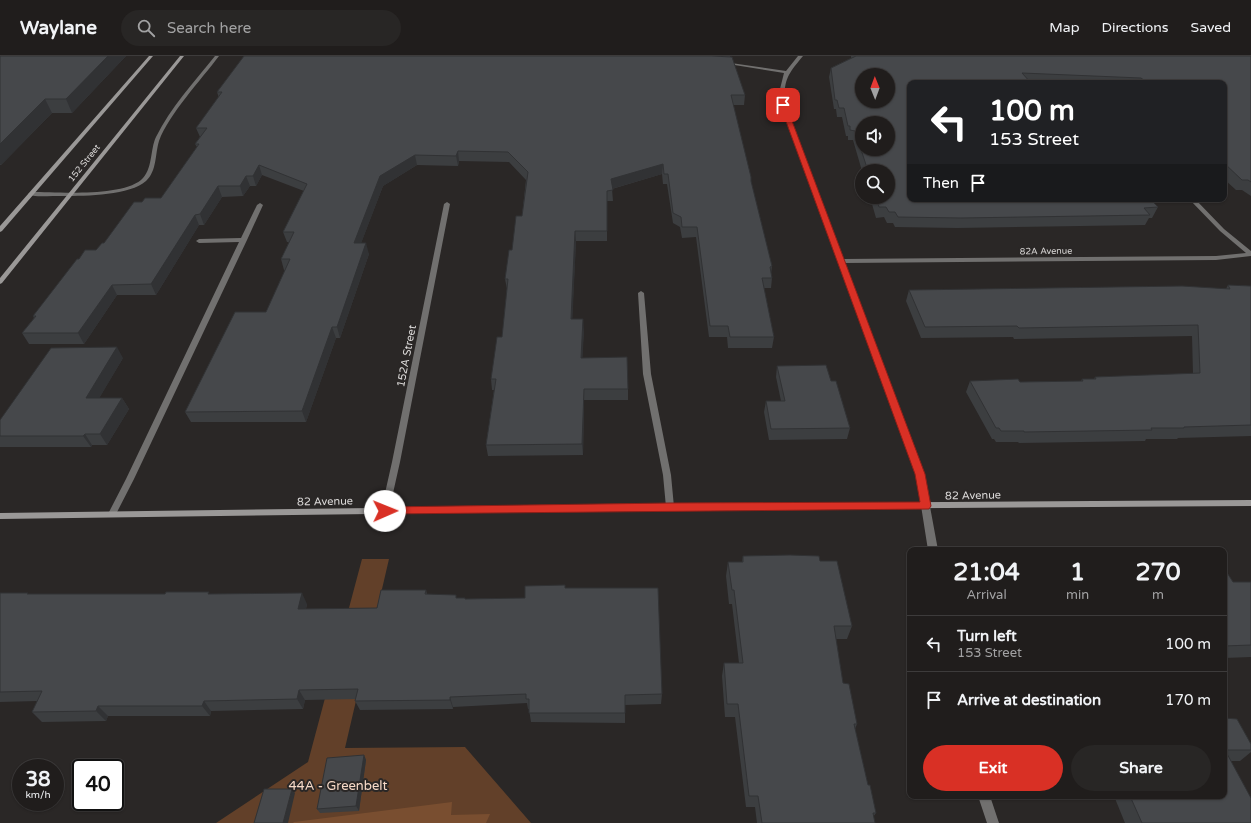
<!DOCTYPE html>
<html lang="en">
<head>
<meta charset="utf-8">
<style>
  :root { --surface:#201d1c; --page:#282625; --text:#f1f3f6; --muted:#a2a2a3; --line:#3d3b3b; --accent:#d93025 }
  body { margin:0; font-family:"Varela Round",sans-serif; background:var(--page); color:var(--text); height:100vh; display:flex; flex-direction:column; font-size:15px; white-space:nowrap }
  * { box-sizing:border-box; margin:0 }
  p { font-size:13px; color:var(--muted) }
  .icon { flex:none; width:22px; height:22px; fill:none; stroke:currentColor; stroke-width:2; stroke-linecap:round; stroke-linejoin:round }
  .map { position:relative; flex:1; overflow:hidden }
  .panel { position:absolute; left:907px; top:491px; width:320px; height:252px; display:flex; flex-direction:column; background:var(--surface); border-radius:8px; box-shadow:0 1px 3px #0004,0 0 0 1px var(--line) }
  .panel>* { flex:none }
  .hud { position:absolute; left:907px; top:24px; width:320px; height:122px; border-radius:8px; box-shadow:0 1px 3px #0004,0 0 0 1px var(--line); background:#202124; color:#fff; overflow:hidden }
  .needle { width:26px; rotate:359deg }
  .controls { position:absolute; left:855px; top:12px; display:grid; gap:8px }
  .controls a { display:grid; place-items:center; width:40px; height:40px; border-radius:50%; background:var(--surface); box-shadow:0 1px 3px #0004,0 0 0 1px var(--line); font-size:20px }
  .speed { position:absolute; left:12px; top:703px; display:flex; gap:8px; font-size:20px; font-weight:700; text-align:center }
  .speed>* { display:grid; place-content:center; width:52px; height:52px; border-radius:50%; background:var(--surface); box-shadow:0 1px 3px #0004,0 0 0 1px var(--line); line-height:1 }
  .speed small { font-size:10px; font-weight:400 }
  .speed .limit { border:2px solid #111; border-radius:6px; background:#fff; color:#111 }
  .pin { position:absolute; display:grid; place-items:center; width:34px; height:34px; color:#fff; margin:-17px; border-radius:8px; box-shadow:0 2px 6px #0006 }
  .me { position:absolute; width:44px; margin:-22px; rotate:89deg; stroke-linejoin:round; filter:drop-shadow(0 0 3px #0008) }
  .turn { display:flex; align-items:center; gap:14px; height:84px; padding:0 16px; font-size:18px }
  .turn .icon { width:52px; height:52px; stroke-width:2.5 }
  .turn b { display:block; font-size:28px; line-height:34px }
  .then { display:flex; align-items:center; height:38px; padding:0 16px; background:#0003; gap:8px; font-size:15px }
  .eta { display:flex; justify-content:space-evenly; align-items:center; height:68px; text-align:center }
  .eta b { font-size:24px; font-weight:700; line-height:28px }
  .button { display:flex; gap:8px; margin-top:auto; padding:8px 16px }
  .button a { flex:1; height:46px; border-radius:24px; background:var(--accent); color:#fff; font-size:16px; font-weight:700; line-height:46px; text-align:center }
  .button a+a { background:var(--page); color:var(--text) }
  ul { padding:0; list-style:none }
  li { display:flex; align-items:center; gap:12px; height:56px; padding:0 16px; border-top:1px solid var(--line) }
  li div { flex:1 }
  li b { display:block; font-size:15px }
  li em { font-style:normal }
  header { display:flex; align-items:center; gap:24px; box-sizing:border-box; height:56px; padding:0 20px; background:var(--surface); border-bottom:1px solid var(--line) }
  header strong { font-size:19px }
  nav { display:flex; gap:22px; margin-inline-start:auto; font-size:14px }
  .search { width:280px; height:36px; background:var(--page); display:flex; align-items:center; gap:10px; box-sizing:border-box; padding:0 14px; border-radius:22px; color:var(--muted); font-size:15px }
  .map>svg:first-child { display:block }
</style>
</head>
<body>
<header>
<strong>Waylane</strong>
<div class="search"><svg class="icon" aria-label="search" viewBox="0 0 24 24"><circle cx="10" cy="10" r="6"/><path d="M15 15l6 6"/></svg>Search here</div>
<nav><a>Map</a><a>Directions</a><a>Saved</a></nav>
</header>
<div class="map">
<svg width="1251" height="767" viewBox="0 0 1251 767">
  <rect width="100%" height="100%" fill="#2a2726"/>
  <path fill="#624029" d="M 362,503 L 389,503 L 345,692 L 465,691 L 531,767 L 216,767 L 308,706 Z"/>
  <path fill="#794e30" d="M 452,746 L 451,759 L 490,758 L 486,767 L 293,767 L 294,766 Z"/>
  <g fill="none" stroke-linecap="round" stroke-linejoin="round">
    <path fill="#71706f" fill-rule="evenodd" d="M 260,147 L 263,149 L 247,184 L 134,423 L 115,460 L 109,460 L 108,458 L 126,423 L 239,186 L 199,187 L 196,185 L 199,183 L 241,182 L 257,149 Z
      M 641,235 L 644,237 L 651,318 L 671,419 L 674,451 L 673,453 L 667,453 L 666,451 L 663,419 L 643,318 L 638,237 Z"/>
    <path fill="#71706f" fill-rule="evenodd" d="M 215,0 L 219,0 C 201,24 169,58 159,85 C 155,98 157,115 146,125 C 128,141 77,140 53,140 C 45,140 37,141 29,139 L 28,138 L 31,136 C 59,136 120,141 141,124 C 153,114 150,93 156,81 C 171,51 194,26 215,0 Z
      M 798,0 L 803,0 C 788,18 783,24 785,49 L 843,203 L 1216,200 L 1246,197 L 1220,175 L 1189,143 L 1195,143 L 1224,173 L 1251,195 L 1251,200 L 1216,204 L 845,207 L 924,418 L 938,494 L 928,494 L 916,418 L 781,49 L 780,33 L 784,17 L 722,7 L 724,6 L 786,15 Z
      M 447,146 L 450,148 L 400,406 L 389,455 L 388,457 L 382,457 L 381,455 L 392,406 L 444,148 Z
      M 978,740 L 990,740 L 999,767 L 987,767 Z"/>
    <path fill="#9a9897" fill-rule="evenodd" d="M 149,0 L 153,0 L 2,175 L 0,176 L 0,170 Z
      M 180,0 L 184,0 L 2,227 L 0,228 L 0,222 Z
      M 1251,444 L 1251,450 L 670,454 L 0,463 L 0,457 L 670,448 Z"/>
  </g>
  <path fill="#3c3e40" d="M 0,0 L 126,0 L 72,57 L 52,57 L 1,109 L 0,109 Z
    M 244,0 L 730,0 L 730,1 L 745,39 L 744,49 L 733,49 L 751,126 L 772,210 L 771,218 L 772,222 L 771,232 L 764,232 L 774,281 L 772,292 L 728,292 L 727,281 L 709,281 L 696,181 L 682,182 L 680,171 L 673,167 L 667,128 L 663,128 L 662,118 L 612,133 L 613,145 L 607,145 L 607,185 L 576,185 L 572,263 L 584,274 L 582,302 L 628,333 L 628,344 L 584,344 L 583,399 L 488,400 L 486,389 L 494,334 L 492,334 L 491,323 L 502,281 L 507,233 L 505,223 L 512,194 L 522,160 L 526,124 L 509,106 L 459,105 L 458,110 L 417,109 L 383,130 L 361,187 L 369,198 L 340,282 L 336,282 L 306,366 L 191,366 L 185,356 L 266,256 L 285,214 L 284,214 L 281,203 L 289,186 L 287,186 L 283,176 L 304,135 L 262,119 L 256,130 L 250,130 L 243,140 L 222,141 L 204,169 L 199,169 L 156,239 L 117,239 L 84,288 L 29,288 L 22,277 L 34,262 L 33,260 L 79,203 L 96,194 L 104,187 L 142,146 L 161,142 L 197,91 L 195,88 L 200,81 L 196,72 L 219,42 L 217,36 Z
    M 851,0 L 1251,0 L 1251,140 L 1242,134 L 1236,134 L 1224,123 L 1224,27 L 910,27 L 910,143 L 1158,151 L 1152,162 L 1149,162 L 1145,169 L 957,172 L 895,171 L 893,167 L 887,167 L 884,161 L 876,162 L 870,141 L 888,141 L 888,115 L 862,115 L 853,84 L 848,84 L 848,80 L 846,80 L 842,61 L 837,61 L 836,53 L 834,53 L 829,21 L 831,12 L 851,2 Z
    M 1228,229 L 1251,230 L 1251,380 L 1178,382 L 1177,383 L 1146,383 L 1145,385 L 1019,387 L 1018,386 L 996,386 L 994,383 L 992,383 L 966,336 L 970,325 L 1020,326 L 1081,325 L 1082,323 L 1094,323 L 1095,321 L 1193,318 L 1192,280 L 1014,283 L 1013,281 L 921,282 L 906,245 L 909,234 L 1226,233 Z
    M 123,302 L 99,342 L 122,342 L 129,353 L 107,389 L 92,389 L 91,391 L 0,391 L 0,364 Z
    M 777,310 L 831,325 L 850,372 L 847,383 L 769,384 L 764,356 L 766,345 L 781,345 L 776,321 Z
    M 743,500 L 820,505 L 852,570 L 847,583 L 836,583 L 843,627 L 857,668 L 855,673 L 868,729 L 876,757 L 873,761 L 875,767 L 757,767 L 755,751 L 746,751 L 735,661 L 725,661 L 722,620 L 724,607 L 739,607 L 732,548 L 729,548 L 726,520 L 728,506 L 742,506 Z
    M 1224,512 L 1233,526 L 1251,526 L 1251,601 L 1224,602 Z
    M 566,532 L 662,638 L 661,648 L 625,649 L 625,667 L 531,666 L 529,653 L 528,653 L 527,647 L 453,651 L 453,653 L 360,654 L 355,645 L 356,643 L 305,644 L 303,653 L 211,655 L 210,660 L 108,660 L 106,665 L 42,666 L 32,656 L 37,645 L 0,646 L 0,537 L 29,538 L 211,538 L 307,548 L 306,553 L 377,552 L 426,534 L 427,538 L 465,543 L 525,542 Z
    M 1224,662 L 1251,688 L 1251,696 L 1240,705 L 1231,705 L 1251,767 L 1125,767 L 1114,740 L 1224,740 Z
    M 364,699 L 366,704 L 359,755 L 320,757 L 317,753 Z"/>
  <path fill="#313234" d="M 108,0 L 126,0 L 72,57 L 66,43 Z
    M 45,43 L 52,57 L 1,109 L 0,108 L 0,88 Z
    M 458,95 L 459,105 L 458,110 L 456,100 Z
    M 415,99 L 417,109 L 383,130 L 357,198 L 354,187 L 380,120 Z
    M 663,108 L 662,118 L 611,133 L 611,123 Z
    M 259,109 L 262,119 L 256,130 L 253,120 Z
    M 246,120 L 250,130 L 243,140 L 240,130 Z
    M 218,130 L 222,141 L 204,169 L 200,158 Z
    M 195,159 L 199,169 L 156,239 L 151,228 Z
    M 575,175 L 576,185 L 572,274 L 571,263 Z
    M 366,187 L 369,198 L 340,282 L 337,271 Z
    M 112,229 L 117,239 L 84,288 L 78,277 Z
    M 583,263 L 584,274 L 582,313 L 581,302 Z
    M 332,271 L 336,282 L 306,366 L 302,355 Z
    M 117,291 L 123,302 L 93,353 L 86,342 Z
    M 584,333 L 584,344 L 583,399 L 582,388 Z
    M 122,342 L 129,353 L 107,389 L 100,378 Z
    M 85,378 L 92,389 L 91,391 L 83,380 Z
    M 302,537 L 307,548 L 303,563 L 298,553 Z
    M 299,634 L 305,644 L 303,653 L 297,643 Z
    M 450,641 L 453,651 L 453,653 L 450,644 Z
    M 204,645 L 211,655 L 210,660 L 202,650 Z
    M 98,650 L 108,660 L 106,665 L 96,655 Z
    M 364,699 L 366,704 L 359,755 L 356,750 Z
    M 292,733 L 295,737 L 288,767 L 283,767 Z"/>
  <path fill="#46484b" stroke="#313234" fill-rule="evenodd" d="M 0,0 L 108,0 L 66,43 L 45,43 L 0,88 Z
    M 244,0 L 712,0 L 732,1 L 745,39 L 731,39 L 751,121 L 751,125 L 772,210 L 770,211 L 772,222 L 762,222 L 774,281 L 730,281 L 728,270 L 710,270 L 697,171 L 682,171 L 681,161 L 673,157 L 668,118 L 664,118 L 663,108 L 611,123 L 613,134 L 607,135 L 607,175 L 575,175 L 571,263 L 583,263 L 581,302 L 627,301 L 628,333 L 584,333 L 582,388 L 486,389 L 496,323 L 491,323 L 497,281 L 502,281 L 508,223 L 505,223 L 509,194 L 512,194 L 516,160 L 522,160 L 528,116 L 508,96 L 458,95 L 456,100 L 415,99 L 380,120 L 354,187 L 366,187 L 337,271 L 332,271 L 302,355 L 185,356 L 235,256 L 266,256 L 290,203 L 281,203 L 294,176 L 283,176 L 307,128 L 259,109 L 253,120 L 246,120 L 240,130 L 218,130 L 200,158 L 195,159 L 151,228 L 112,229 L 78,277 L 22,277 L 36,260 L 33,260 L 77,203 L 79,203 L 85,194 L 96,194 L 102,187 L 104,187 L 134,146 L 142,146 L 145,142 L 161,142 L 199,88 L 195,88 L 207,72 L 196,72 L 222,36 L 217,36 Z
    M 856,0 L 1251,0 L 1251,126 L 1248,124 L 1242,124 L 1224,107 L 1224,27 L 1148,27 L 1141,22 L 1022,17 L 1031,27 L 910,27 L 910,143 L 1150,143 L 1158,151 L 1144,152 L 1150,159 L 961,162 L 898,161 L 895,156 L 889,156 L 886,151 L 879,151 L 876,141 L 888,141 L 888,115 L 868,115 L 855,75 L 850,74 L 850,70 L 848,70 L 844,52 L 839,52 L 837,44 L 835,44 L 831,12 ZM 862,19 L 888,19 L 888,45 L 862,45 ZM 862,67 L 888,67 L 888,93 L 862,93 Z
    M 1228,229 L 1251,230 L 1251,369 L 1184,371 L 1184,372 L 1151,372 L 1152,374 L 1024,376 L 1024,375 L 1001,375 L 999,372 L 996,372 L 970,325 L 1018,323 L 1020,326 L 1083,325 L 1082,323 L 1096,323 L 1095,321 L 1200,317 L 1198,269 L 1019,272 L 1017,270 L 925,271 L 909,234 L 1182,230 L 1230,233 Z
    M 117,291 L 86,342 L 122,342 L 100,378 L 85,378 L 83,380 L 0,380 L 0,364 L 51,292 Z
    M 826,309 L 831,325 L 836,325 L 850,372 L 771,373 L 766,345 L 785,345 L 777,310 Z
    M 790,499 L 819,500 L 820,505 L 837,505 L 852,570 L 834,570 L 843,627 L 849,628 L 857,668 L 854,668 L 868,729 L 870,729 L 876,757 L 873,757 L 875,767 L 762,767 L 758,740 L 749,740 L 738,648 L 727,648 L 724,607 L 743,607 L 734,534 L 732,534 L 728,506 L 743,506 L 743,500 Z
    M 1224,512 L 1233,526 L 1251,526 L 1251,589 L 1224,590 Z
    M 565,529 L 565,532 L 658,532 L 662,638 L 625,639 L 625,657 L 529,657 L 529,643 L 526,643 L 526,638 L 450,641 L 450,644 L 355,645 L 358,633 L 299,634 L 297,643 L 204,645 L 202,650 L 98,650 L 96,655 L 32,656 L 42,635 L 0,636 L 0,537 L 28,537 L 27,538 L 165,538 L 166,536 L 209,536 L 208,538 L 302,537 L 298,553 L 377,552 L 381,534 L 426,534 L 425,538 L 456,539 L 456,542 L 465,542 L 465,543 L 525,542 L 525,530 Z
    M 1224,662 L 1237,663 L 1251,688 L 1251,694 L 1225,694 L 1251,742 L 1251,767 L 1142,767 L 1130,740 L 1224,740 Z
    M 364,699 L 356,750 L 317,753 L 327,702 Z
    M 264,733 L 292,733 L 283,767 L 254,767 Z"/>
  <path fill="#d93025" stroke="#8d1f18" d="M 783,47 L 786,49 L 925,418 L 931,450 L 929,453 L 381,458 L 380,455 L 381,452 L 385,451 L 670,447 L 920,446 L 915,418 L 780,49 Z"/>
  <g text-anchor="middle" stroke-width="4" stroke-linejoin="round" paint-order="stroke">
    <g font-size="9" fill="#dbd9d8" stroke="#2a2726">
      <text transform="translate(84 107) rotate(-51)" y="3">152 Street</text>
      <text transform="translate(1046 195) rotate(-1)" y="3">82A Avenue</text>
    </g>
    <g font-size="11" fill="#dbd9d8" stroke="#2a2726">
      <text transform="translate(406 300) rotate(-79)" y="4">152A Street</text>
      <text transform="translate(973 439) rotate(-1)" y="4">82 Avenue</text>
      <text transform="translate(325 445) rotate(-1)" y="4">82 Avenue</text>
    </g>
    <g font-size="13" fill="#f6d9c7" stroke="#2a2726">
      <text x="338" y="734">44A - Greenbelt</text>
    </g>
  </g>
</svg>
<div class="controls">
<a><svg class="needle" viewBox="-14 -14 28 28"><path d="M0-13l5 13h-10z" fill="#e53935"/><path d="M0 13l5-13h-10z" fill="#a2a2a3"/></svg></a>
<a><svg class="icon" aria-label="sound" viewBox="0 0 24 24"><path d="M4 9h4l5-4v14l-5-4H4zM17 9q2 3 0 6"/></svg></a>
<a><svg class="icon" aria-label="search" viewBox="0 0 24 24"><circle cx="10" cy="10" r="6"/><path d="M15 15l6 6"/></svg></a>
</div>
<div class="speed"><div>38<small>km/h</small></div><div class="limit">40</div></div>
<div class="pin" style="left:783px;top:49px;background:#d93025"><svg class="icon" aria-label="arrive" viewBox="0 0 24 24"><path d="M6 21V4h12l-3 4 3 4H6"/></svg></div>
<svg class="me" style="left:385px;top:455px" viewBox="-20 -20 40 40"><circle r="19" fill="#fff"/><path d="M0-13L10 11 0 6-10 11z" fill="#d93025"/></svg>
<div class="hud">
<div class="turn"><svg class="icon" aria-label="left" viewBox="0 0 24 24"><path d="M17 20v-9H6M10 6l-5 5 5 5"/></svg><div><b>100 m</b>153 Street</div></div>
<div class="then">Then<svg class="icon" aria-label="arrive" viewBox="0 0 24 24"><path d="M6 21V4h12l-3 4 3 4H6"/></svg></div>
</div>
<section class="panel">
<div class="eta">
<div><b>21:04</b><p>Arrival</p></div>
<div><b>1</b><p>min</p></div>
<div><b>270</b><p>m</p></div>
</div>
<ul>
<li><svg class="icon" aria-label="left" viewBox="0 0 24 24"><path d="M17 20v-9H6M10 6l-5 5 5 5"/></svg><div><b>Turn left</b><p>153 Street</p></div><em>100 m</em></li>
<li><svg class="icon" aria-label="arrive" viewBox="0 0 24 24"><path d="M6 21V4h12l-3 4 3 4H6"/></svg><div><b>Arrive at destination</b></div><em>170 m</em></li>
</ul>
<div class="button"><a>Exit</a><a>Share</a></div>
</section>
</div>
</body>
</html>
